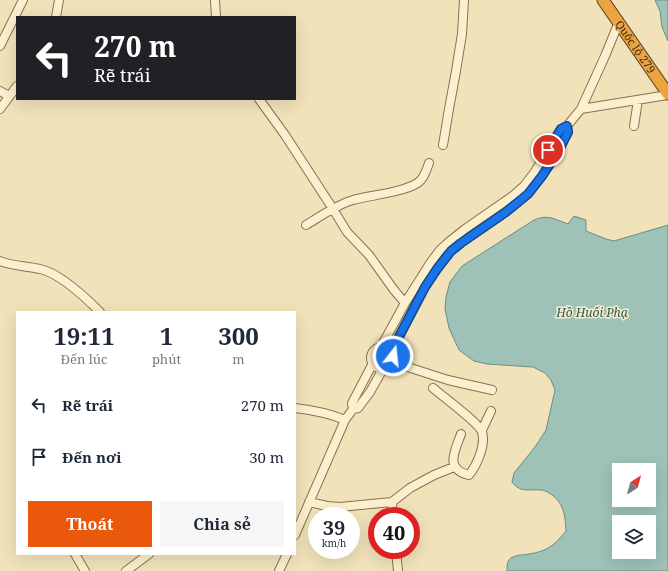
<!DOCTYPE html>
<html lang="vi">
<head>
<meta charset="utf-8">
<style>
  :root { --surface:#fff; --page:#f6f6f7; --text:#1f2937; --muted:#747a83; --accent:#ea580c }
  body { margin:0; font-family:"Noto Serif",serif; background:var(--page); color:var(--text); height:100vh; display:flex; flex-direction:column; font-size:15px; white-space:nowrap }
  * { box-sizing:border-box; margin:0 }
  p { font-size:13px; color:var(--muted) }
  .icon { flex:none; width:22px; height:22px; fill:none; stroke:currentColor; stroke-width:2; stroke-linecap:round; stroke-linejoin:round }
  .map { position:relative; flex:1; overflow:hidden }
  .drawer { position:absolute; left:16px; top:311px; width:280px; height:244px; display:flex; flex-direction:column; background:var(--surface); border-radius:0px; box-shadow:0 4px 16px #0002 }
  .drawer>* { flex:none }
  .banner { position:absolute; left:16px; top:16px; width:280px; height:84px; border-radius:0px; box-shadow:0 4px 16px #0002; background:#202124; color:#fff; overflow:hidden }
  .needle { width:26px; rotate:36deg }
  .fabs { position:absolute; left:612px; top:463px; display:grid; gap:8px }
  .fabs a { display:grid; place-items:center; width:44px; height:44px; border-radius:0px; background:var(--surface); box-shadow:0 4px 16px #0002; font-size:20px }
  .speed { position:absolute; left:308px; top:507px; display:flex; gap:8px; font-size:20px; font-weight:700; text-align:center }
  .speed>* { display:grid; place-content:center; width:52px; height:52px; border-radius:50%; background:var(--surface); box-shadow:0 4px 16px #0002; line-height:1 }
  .speed small { font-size:10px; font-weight:400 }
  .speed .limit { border:6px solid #d22; background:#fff; color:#111 }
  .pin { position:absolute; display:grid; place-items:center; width:34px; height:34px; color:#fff; margin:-17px; border:2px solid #fff; border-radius:50%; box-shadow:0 1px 4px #0007 }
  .me { position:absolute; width:44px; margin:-22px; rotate:16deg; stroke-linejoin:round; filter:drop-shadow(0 0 3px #0008) }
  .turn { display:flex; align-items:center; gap:14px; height:84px; padding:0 12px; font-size:18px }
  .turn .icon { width:52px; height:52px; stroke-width:2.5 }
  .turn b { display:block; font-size:28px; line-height:34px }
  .eta { display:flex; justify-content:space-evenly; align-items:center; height:68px; text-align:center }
  .eta b { font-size:24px; font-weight:700; line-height:28px }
  .primary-button { display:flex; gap:8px; margin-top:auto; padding:8px 12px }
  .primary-button a { flex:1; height:46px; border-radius:0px; background:var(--accent); color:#fff; font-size:16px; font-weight:700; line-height:46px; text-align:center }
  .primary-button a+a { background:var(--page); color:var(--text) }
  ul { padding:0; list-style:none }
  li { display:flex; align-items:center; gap:12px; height:52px; padding:0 12px }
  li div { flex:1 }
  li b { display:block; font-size:15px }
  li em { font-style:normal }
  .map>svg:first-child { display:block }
</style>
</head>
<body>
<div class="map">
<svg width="668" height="571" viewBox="0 0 668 571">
  <rect width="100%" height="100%" fill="#f1e2b9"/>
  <path fill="#9ec1b8" stroke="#668f86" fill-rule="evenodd" d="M 655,0 L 668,0 L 668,41 L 662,27 L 660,11 Z
    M 574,216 L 586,220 L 586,231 L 606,239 L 614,241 L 668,225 L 668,571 L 507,571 C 507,566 507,559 513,557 C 517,555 524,555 529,554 C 547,551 554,546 566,531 C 565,515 564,502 549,493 C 546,491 544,490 540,490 C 529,489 520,493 512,482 L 514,473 L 535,447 L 546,430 L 555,390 L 551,380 L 545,373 L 533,367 L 487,364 L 474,361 L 459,350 L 449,328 L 445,309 L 446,297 L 450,282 L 462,266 L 534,220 C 548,214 554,219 568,224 ZM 619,470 L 649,470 L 649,500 L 619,500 ZM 619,522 L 649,522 L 649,552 L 619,552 Z"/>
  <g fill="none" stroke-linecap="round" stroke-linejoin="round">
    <defs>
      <path id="minor" d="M 215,0 L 216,17
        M 56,17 L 59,0
        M 0,46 L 23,0
        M 0,91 L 9,96
        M 259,99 L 285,135 L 333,209 L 347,232 L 369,255 L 394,290 L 405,303
        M 0,109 L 17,86
        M 581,109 L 668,95
        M 634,126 L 638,100
        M 443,145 L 449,109 L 456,71 L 462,34 L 464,0
        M 306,225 C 321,216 336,205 353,200 C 370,195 410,192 421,180 C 425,175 427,169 429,163
        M 0,261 C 12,266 27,266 40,269 C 59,273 86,298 100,312
        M 381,347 L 405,303 L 431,262 L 440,250 L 450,241 L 465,229 L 514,195 L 524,186 L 534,173 L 561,129 L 567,126 L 581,109 L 605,56 L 619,22
        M371 358a11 11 0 1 1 22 0a11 11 0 1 1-22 0Z
        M 391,352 L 425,287 L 437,269 L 451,251 L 461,243 L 506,212 L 528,194 L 542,176 L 559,150 L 568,132 L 567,126
        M 392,362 L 448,380 L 492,390
        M 433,388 C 442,396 479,423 482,432 C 486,445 477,465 469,475 C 444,469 455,451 461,434
        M 295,408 C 312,410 329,413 345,420
        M 353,409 L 358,408 L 370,392 L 383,369
        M 482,430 L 491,411
        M 309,502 L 327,506 L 340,507 L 392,502 L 410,488 L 434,475 L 454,467
        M 392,502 L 393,516
        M 295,535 L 345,420 L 353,409 L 352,403 L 373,363
        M 396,550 L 398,571
        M 75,554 L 85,571
        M 126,571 L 149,554
        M 279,571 L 287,554"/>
      <g id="highway">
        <path id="s1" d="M 603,0 L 668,94"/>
      </g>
    </defs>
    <use href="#minor" stroke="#897153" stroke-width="10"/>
    <use href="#highway" stroke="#563e28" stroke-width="13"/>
    <use href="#minor" stroke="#fcefcd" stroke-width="8"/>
    <use href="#highway" stroke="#eba440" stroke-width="11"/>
  </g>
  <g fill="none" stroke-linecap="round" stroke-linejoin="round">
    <defs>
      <path id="route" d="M 393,356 L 391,352 L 425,287 L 437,269 L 451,251 L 461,243 L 506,212 L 528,194 L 542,176 L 559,150 L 568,132 L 567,126 L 561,129 L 548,150"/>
    </defs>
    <use href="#route" stroke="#114b97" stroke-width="10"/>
    <use href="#route" stroke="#1a73e8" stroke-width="7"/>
  </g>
  <g text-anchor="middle" stroke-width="3" stroke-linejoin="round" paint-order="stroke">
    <g font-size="11" fill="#362819" stroke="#f8ecc9">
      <text dy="4" stroke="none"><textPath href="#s1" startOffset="57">Quốc lộ 279</textPath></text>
    </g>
    <g font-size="12" font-style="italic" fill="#275856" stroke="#f8ecc9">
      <text x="592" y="317">Hồ Huổi Phạ</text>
    </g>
  </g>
</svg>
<div class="fabs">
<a><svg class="needle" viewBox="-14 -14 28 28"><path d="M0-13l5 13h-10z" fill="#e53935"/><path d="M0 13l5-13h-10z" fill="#747a83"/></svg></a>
<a><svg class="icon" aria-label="layers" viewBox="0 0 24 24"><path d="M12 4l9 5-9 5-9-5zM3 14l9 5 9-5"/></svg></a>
</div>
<div class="speed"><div>39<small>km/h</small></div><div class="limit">40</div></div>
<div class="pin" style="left:548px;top:150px;background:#d93025"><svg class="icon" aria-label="arrive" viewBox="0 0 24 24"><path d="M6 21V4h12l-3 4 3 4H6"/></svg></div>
<svg class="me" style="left:393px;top:356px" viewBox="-20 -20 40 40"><circle r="17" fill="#1a73e8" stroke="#fff" stroke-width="3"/><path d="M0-11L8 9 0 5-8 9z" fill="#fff"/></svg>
<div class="banner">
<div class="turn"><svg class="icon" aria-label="left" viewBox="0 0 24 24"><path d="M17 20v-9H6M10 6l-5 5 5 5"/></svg><div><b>270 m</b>Rẽ trái</div></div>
</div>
<section class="drawer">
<div class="eta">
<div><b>19:11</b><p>Đến lúc</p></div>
<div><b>1</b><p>phút</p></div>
<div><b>300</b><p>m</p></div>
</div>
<ul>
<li><svg class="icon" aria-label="left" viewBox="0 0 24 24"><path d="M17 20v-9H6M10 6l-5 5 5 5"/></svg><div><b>Rẽ trái</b></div><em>270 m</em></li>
<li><svg class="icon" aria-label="arrive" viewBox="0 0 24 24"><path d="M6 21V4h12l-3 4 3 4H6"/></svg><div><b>Đến nơi</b></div><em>30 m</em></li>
</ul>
<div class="primary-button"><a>Thoát</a><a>Chia sẻ</a></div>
</section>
</div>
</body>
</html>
